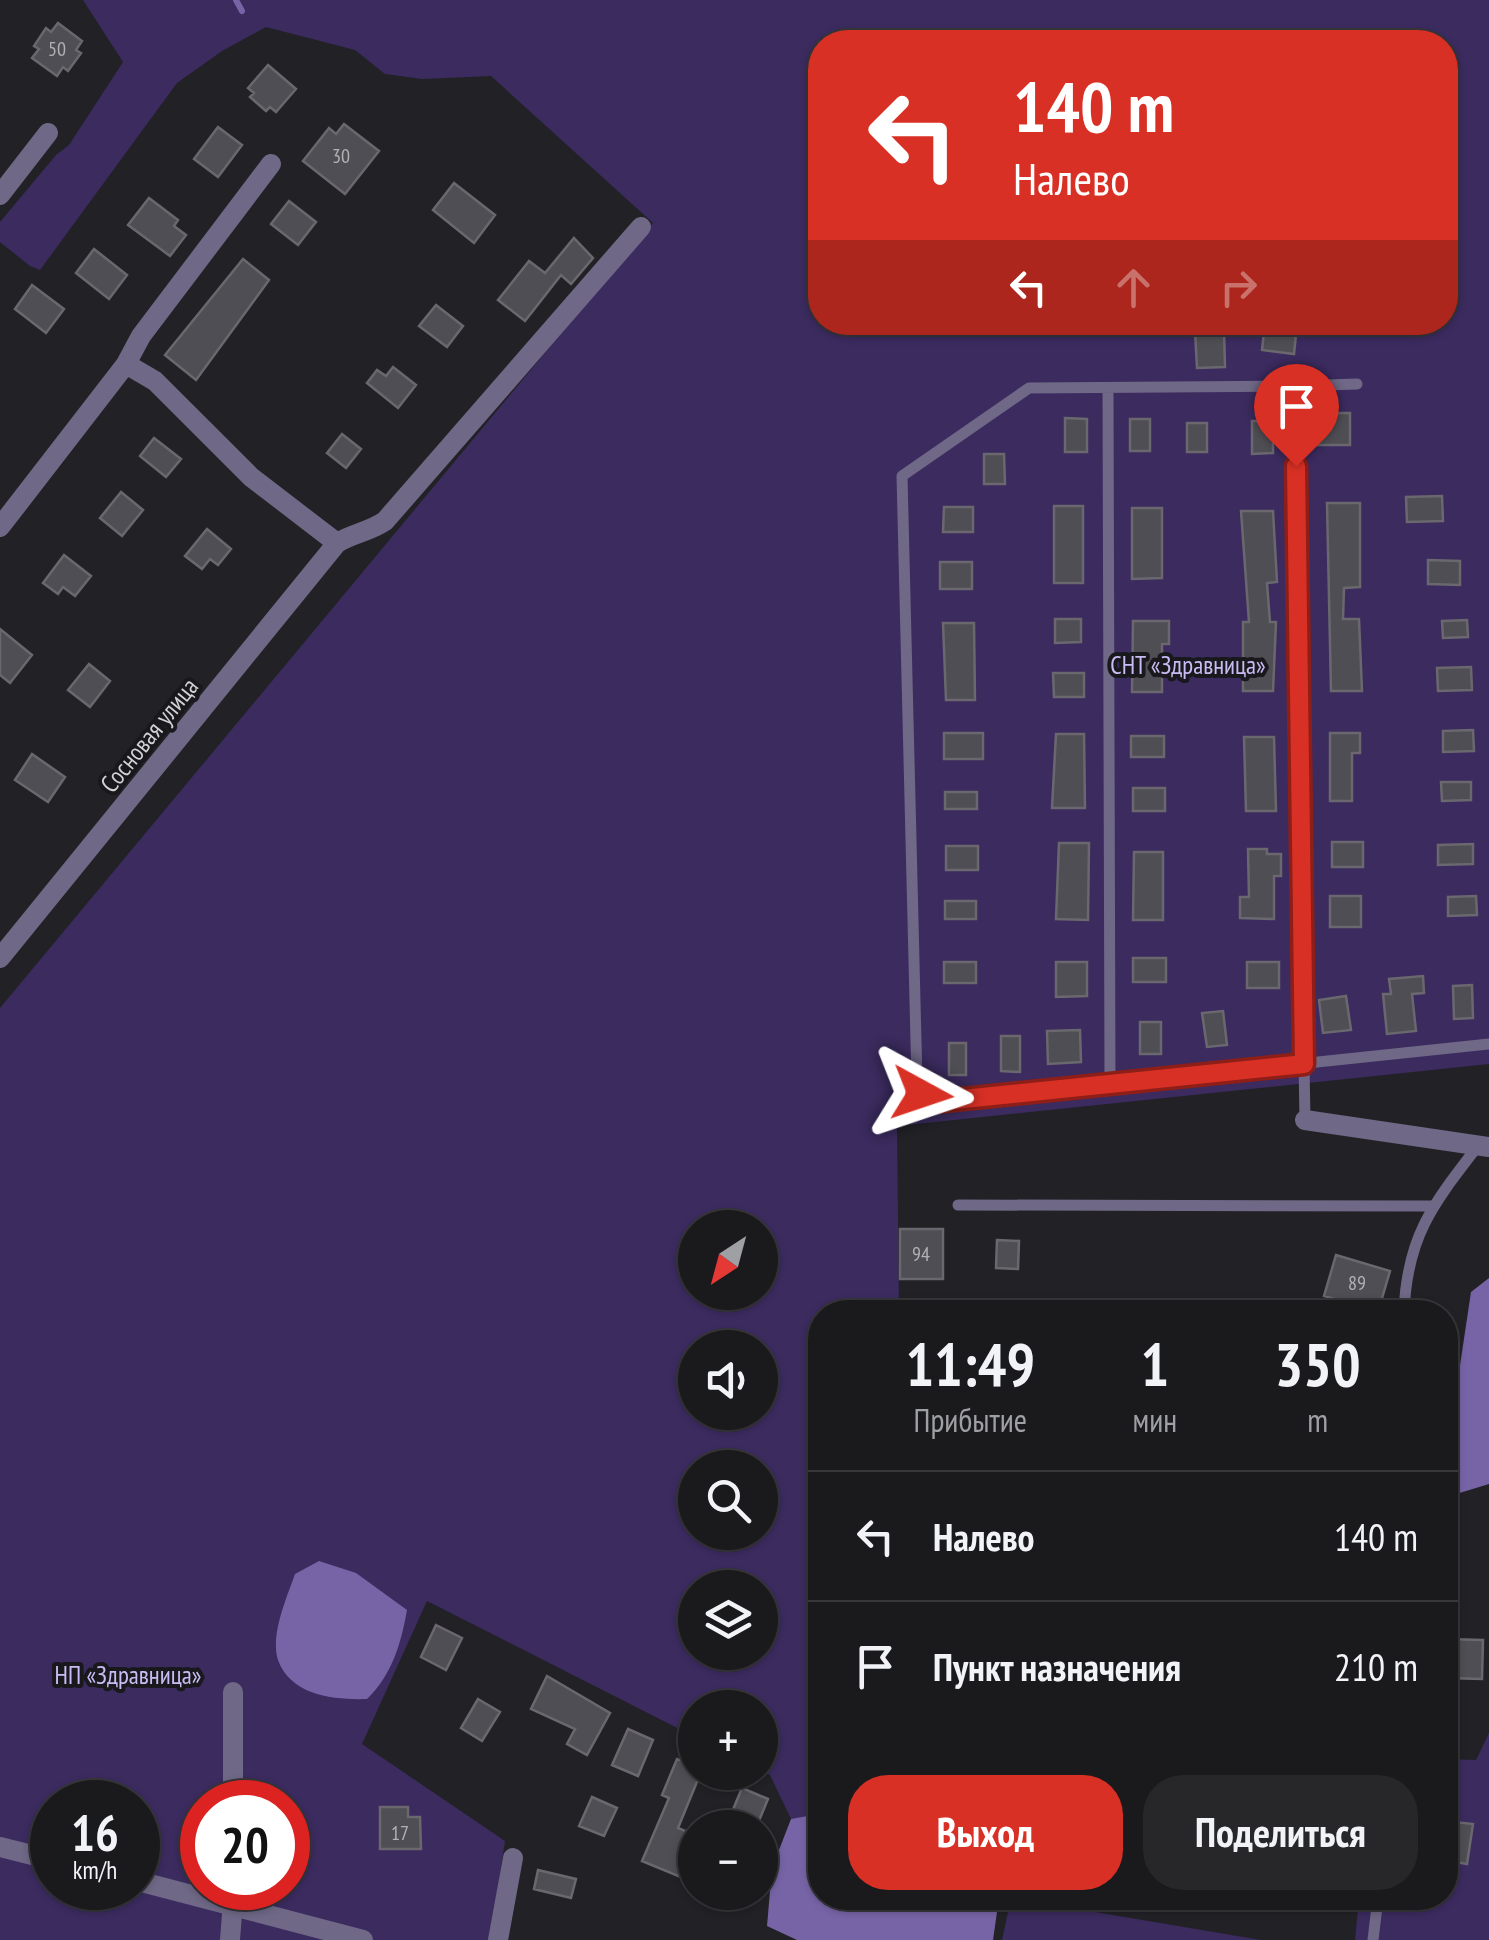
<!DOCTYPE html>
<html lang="ru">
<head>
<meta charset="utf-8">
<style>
  :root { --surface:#1a191c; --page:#272629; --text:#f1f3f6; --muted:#9fa0a3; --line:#38383b; --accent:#d93025 }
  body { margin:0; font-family:"PT Sans Narrow",sans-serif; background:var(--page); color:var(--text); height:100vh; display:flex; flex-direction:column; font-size:38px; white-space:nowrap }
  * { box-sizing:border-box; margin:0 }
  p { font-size:32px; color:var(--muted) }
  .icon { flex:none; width:55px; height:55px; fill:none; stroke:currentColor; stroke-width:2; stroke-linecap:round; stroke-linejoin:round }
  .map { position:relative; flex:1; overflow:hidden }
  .side { position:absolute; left:808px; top:1300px; width:650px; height:610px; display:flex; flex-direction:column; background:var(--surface); border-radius:40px; box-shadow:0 2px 8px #0004,0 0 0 2px var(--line) }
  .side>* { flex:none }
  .guide { position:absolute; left:808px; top:30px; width:650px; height:305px; border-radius:40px; box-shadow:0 2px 8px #0004,0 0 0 2px var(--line); background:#d93025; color:#fff; overflow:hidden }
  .needle { width:65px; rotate:216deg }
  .controls { position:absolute; left:678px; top:1210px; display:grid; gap:20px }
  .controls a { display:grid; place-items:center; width:100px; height:100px; border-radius:50%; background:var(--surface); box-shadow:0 2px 8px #0004,0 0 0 2px var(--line); font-size:50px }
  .speed { position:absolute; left:30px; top:1780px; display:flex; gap:20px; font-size:50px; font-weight:700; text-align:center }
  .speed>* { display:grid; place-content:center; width:130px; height:130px; border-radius:50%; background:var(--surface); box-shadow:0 2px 8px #0004,0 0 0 2px var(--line); line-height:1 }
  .speed small { font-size:25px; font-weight:400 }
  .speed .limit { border:15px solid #d22; background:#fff; color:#111 }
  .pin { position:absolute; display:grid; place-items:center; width:85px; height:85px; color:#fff; margin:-102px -42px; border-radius:50% 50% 50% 0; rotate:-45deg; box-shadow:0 0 10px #0007 }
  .pin .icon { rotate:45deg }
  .me { position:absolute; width:110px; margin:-55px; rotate:95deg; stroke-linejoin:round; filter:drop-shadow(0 0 8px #0008) }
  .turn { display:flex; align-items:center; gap:35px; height:210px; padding:0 40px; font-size:45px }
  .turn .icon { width:130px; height:130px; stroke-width:2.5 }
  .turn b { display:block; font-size:70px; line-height:85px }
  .lanes { display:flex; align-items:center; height:95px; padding:0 40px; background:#0003; justify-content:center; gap:50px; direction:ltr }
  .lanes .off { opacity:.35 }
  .eta { display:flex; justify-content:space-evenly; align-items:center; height:170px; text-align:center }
  .eta b { font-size:60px; font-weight:600; line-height:70px }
  .cta { display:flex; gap:20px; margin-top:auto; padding:20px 40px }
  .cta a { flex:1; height:115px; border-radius:40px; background:var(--accent); color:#fff; font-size:40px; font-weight:600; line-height:115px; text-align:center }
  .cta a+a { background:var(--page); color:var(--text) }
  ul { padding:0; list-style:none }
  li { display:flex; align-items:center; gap:30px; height:130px; padding:0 40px; border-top:2px solid var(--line) }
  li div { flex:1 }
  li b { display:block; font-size:38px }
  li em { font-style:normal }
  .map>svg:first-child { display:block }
</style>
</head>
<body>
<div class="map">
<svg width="1489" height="1940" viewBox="0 0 1489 1940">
  <rect width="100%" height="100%" fill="#222126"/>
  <path fill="#3b2b5f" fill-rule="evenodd" d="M 83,0 L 1489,0 L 1489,1064 L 897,1126 L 899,1312 L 820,1312 L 820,1817 L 791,1819 L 770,1775 L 760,1770 L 760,1708 L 695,1708 L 695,1737 L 427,1601 L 362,1744 L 505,1841 L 490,1940 L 0,1940 L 0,1008 L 653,223 L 491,76 L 422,79 L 385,74 L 355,50 L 266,27 L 222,51 L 177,83 L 40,270 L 30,266 L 0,242 L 0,222 L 56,155 L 69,145 L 123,62 ZM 820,42 L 1445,42 L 1445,322 L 820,322 ZM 695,1228 L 760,1228 L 760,1292 L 695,1292 ZM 695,1348 L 760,1348 L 760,1412 L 695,1412 ZM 695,1468 L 760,1468 L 760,1532 L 695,1532 ZM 695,1588 L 760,1588 L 760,1652 L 695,1652 ZM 52,1802 L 138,1802 L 138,1888 L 52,1888 ZM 202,1802 L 288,1802 L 288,1888 L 202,1888 Z
    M 1489,1733 L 1489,1940 L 1355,1940 L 1359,1898 L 1445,1898 L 1445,1759 L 1476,1760 Z
    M 1011,1898 L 1261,1940 L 1002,1940 Z"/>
  <path fill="#7764a7" d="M 1489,1278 L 1489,1484 L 1453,1495 L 1456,1392 L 1471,1292 Z
    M 319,1561 L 356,1573 L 407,1610 C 401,1644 392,1675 367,1699 C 335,1700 291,1696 278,1660 C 270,1635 287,1597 295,1574 Z
    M 819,1814 L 820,1898 L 999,1898 L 993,1940 L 797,1940 L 767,1926 L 772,1868 L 791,1819 Z"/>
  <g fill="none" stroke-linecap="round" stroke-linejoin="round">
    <path stroke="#7764a7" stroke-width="6" d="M 236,0 L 242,11"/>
  </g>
  <path fill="#4f4e54" stroke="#6a686e" stroke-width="2.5" d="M 58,23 L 82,41 L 76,50 L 81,53 L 68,71 L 63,67 L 57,76 L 32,58 L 39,49 L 34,46 L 46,28 L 51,32 Z
    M 268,65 L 296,89 L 276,112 L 270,107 L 266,111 L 250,97 L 254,93 L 248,88 Z
    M 344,124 L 379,151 L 345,194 L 303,161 L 329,128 L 336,134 Z
    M 218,127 L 242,145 L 218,177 L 194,159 Z
    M 454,183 L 495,215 L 474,243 L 433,210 Z
    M 149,198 L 178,220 L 174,226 L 186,235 L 170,256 L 128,225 Z
    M 289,201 L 316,222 L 298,245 L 271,224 Z
    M 574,238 L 593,258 L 571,284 L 561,275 L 525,321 L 498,300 L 529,261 L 545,273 Z
    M 94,249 L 127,275 L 109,299 L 76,273 Z
    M 243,259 L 269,280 L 196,380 L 165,355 Z
    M 32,285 L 64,309 L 46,333 L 15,309 Z
    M 436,305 L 463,326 L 447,347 L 419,326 Z
    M 1265,322 L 1297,325 L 1294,354 L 1262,350 Z
    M 1224,330 L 1225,367 L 1197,368 L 1195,331 Z
    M 393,367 L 416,385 L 398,408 L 367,383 L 377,370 L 386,376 Z
    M 1325,413 L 1350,413 L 1350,445 L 1315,445 L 1315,430 L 1325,430 Z
    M 1065,418 L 1087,419 L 1087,452 L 1065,452 Z
    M 1130,419 L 1150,419 L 1150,451 L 1130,451 Z
    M 1252,421 L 1273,421 L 1273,453 L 1252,454 Z
    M 1187,423 L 1207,423 L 1207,452 L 1187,452 Z
    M 342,434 L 361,449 L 346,468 L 327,453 Z
    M 154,438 L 181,459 L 166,477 L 140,456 Z
    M 984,454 L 1004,454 L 1005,484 L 984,484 Z
    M 121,492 L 143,510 L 122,536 L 100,518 Z
    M 1442,496 L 1443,521 L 1407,522 L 1406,497 Z
    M 1327,503 L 1360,503 L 1360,587 L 1344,588 L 1343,619 L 1359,619 L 1362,691 L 1331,691 Z
    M 1054,506 L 1083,506 L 1083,583 L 1054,583 Z
    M 944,507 L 973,507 L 973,532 L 943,532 Z
    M 1132,508 L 1162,508 L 1162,578 L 1132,579 Z
    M 1241,511 L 1273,511 L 1277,582 L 1267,583 L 1270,622 L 1276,622 L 1273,691 L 1243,691 L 1243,622 L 1249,622 Z
    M 207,529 L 231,549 L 218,565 L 210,559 L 202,569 L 185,556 Z
    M 64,555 L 91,576 L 75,596 L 63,587 L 58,594 L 43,583 Z
    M 1428,560 L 1460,561 L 1460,585 L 1428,584 Z
    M 940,562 L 972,562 L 972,589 L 940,589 Z
    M 1055,619 L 1081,619 L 1081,642 L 1055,643 Z
    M 1467,620 L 1468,637 L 1443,638 L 1442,621 Z
    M 1133,621 L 1169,621 L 1169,644 L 1162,644 L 1162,692 L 1132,692 Z
    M 943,623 L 974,623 L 975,700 L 946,700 Z
    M 0,629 L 32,655 L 10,683 L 0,675 Z
    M 89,664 L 110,681 L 90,707 L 68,690 Z
    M 1471,667 L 1472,690 L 1438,691 L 1437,668 Z
    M 1053,673 L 1084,673 L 1084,697 L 1054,697 Z
    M 1473,730 L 1474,751 L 1443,752 L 1443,731 Z
    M 944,733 L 983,733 L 983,759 L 944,759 Z
    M 1330,733 L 1360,733 L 1360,753 L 1352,753 L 1352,801 L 1330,801 Z
    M 1056,734 L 1084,734 L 1085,808 L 1052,808 Z
    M 1131,736 L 1164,736 L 1164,757 L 1131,757 Z
    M 1244,737 L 1274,737 L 1276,811 L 1246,811 Z
    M 32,754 L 65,777 L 48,802 L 15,780 Z
    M 1441,782 L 1471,782 L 1471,800 L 1442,801 Z
    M 1133,788 L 1165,788 L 1165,811 L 1133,811 Z
    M 945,792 L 977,792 L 977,809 L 945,809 Z
    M 1332,842 L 1363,842 L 1363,867 L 1332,867 Z
    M 1059,843 L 1089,843 L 1088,920 L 1056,919 Z
    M 1473,844 L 1473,864 L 1438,865 L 1438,845 Z
    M 946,846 L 978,846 L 978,870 L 946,870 Z
    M 1248,849 L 1267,849 L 1267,854 L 1281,854 L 1281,876 L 1274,876 L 1274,919 L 1240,918 L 1240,897 L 1249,897 Z
    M 1134,852 L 1163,852 L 1163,920 L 1133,920 Z
    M 1330,896 L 1361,896 L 1361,927 L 1330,927 Z
    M 1476,896 L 1477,915 L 1448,916 L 1448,897 Z
    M 945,901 L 976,901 L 976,919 L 945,919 Z
    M 1133,958 L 1166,958 L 1166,982 L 1133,982 Z
    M 944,962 L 976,962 L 976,983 L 944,983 Z
    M 1056,962 L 1087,962 L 1087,996 L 1056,997 Z
    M 1247,962 L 1279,962 L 1279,988 L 1247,988 Z
    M 1423,976 L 1424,993 L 1412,994 L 1416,1031 L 1387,1034 L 1383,994 L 1391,994 L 1389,979 Z
    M 1472,985 L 1473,1018 L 1454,1019 L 1453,986 Z
    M 1346,996 L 1351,1030 L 1323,1033 L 1319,1000 Z
    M 1223,1011 L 1227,1045 L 1207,1047 L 1202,1013 Z
    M 1140,1022 L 1161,1022 L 1161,1054 L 1140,1054 Z
    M 1080,1030 L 1081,1062 L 1048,1064 L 1047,1031 Z
    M 1001,1036 L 1020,1036 L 1020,1072 L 1001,1071 Z
    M 949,1043 L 966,1043 L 966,1075 L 949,1075 Z
    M 900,1229 L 943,1229 L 943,1279 L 900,1279 Z
    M 997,1240 L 1019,1241 L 1018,1269 L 996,1268 Z
    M 1336,1255 L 1390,1271 L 1378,1312 L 1324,1296 Z
    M 436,1625 L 462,1638 L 446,1670 L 421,1657 Z
    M 1445,1639 L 1483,1640 L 1482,1679 L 1445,1678 Z
    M 547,1676 L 610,1713 L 587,1755 L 567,1744 L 575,1729 L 531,1709 Z
    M 478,1699 L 500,1712 L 482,1741 L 461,1728 Z
    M 628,1729 L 653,1740 L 638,1776 L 612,1765 Z
    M 677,1759 L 695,1766 L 695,1772 L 701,1772 L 678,1828 L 695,1835 L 695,1883 L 642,1861 L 669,1798 L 662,1795 Z
    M 742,1788 L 768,1799 L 756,1828 L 727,1824 Z
    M 592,1797 L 617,1808 L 604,1836 L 579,1826 Z
    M 380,1807 L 408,1807 L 408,1817 L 420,1817 L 421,1849 L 380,1849 Z
    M 1445,1821 L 1473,1824 L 1467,1864 L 1445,1860 Z
    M 538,1870 L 576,1879 L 571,1898 L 534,1889 Z"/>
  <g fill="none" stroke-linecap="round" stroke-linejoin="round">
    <path stroke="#6f6886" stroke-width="11" d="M 1295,386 L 1357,384
      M 1108,389 L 1110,1083
      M 1305,1120 L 1304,1064 L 1295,386 L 1029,388 L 902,476 L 917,1082 L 922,1094 L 934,1103 C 1119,1082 1304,1064 1489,1044
      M 958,1205 L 1431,1206
      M 1404,1312 C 1407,1236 1433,1204 1478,1146
      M 1373,1940 L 1378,1898"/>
    <path stroke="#6f6886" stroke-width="20" d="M 0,195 L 48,133
      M 126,364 L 155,381 L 251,477 L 337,543
      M 0,527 L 126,364 L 141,336 L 271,164
      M 0,958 L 337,543 C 353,533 369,532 385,521 L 641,227
      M 1305,1120 L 1489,1147
      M 233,1692 L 233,1802
      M 0,1847 L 52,1860
      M 138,1881 L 363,1940
      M 230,1940 L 234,1888
      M 498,1940 L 513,1858"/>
  </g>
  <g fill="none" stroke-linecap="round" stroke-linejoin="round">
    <defs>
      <path id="route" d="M 922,1094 L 934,1102 L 1304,1064 L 1296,466"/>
    </defs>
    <use href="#route" stroke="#8d1f18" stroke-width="25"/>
    <use href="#route" stroke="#d93025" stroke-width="18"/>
  </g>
  <g text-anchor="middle" stroke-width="8" stroke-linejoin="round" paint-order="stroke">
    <g font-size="20" fill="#b2b1b5">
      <text x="57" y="56">50</text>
      <text x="341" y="163">30</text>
      <text x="921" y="1261">94</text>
      <text x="1357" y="1290">89</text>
      <text x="400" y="1840">17</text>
    </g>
    <g font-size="25" fill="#c9bbf4" stroke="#19181c">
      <text x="1188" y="674">СНТ «Здравница»</text>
      <text x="128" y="1684">НП «Здравница»</text>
    </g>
    <g font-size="25" fill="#d3d2d5" stroke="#19181c">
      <text transform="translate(149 735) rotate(-51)" y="9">Сосновая улица</text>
    </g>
  </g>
</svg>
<div class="controls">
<a><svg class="needle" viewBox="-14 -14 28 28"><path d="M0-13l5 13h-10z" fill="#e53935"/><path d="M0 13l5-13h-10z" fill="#9fa0a3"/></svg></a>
<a><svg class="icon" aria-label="sound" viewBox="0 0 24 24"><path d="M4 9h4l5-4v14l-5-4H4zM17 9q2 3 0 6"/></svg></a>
<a><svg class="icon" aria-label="search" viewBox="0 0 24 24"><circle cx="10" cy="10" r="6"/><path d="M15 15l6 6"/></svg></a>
<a><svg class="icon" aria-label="layers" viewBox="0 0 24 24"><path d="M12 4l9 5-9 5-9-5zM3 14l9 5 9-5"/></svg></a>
<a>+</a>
<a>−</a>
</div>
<div class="speed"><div>16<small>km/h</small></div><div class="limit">20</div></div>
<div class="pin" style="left:1296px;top:466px;background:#d93025"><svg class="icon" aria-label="arrive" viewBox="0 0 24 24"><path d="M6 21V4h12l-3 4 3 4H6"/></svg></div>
<svg class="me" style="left:922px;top:1094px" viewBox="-20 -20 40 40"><path d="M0-17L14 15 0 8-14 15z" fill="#d93025" stroke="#fff" stroke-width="4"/></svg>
<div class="guide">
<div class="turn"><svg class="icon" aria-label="left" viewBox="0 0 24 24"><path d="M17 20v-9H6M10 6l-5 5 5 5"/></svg><div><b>140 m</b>Налево</div></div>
<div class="lanes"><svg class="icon" aria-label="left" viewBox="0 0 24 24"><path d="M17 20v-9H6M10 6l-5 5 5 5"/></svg><svg class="icon off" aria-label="ahead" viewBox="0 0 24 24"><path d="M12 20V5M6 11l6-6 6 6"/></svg><svg class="icon off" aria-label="right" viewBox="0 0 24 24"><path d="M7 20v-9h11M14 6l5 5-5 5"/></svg></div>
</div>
<section class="side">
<div class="eta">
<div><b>11:49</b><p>Прибытие</p></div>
<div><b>1</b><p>мин</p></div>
<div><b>350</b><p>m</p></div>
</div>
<ul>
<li><svg class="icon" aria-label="left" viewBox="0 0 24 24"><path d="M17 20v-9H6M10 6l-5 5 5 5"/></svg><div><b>Налево</b></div><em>140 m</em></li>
<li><svg class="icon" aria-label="arrive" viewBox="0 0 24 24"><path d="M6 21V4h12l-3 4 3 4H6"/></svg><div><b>Пункт назначения</b></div><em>210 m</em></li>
</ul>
<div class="cta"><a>Выход</a><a>Поделиться</a></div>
</section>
</div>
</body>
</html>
